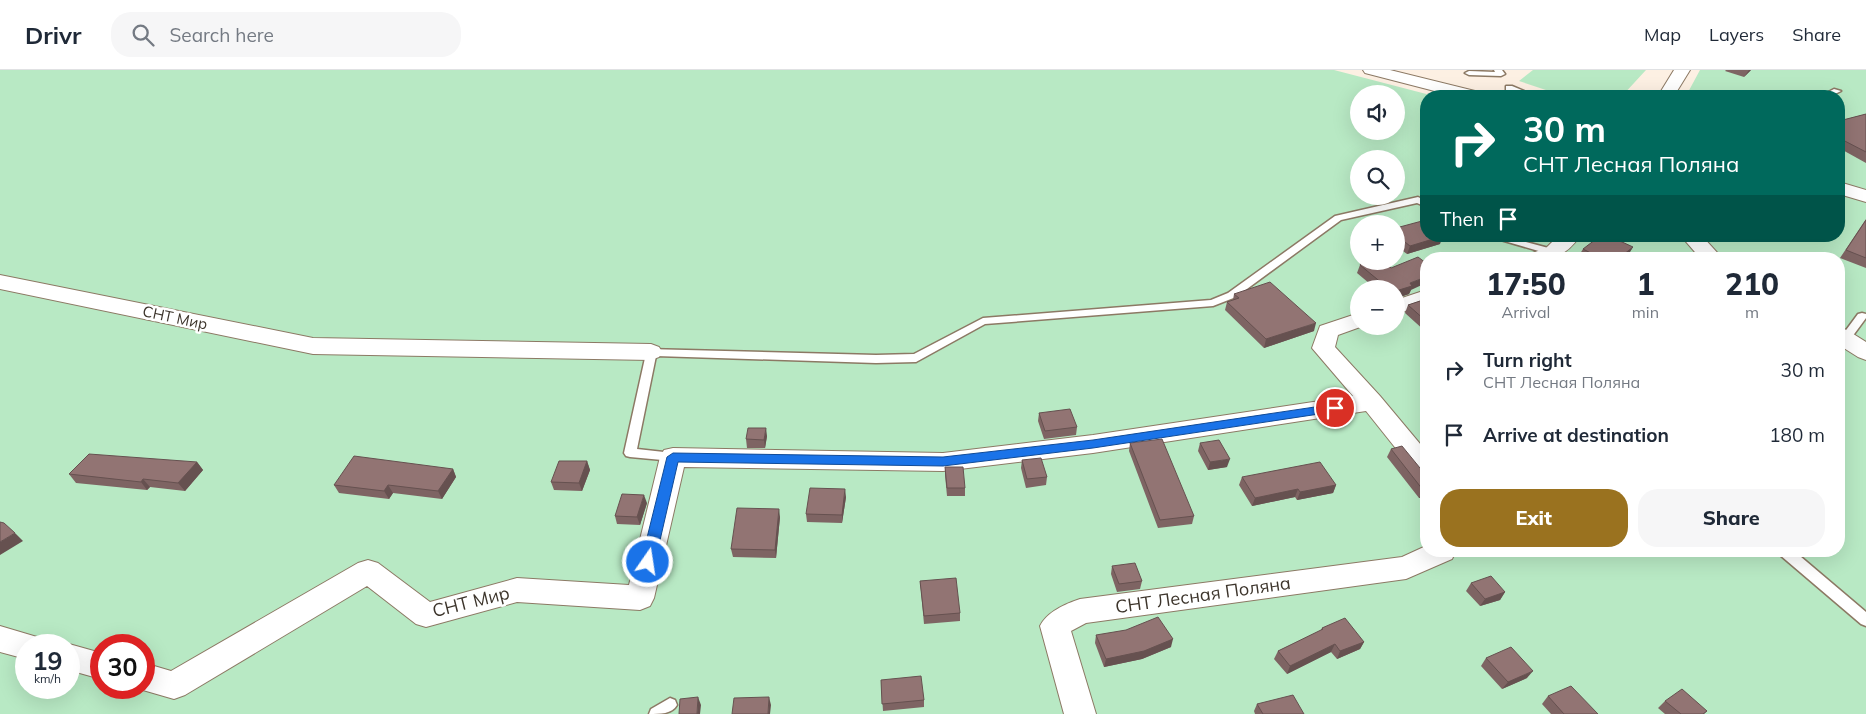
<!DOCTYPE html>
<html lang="en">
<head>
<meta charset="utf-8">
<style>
  :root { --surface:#fff; --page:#f6f6f7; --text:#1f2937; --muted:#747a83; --line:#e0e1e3; --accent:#9a721f }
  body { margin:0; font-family:Mulish,sans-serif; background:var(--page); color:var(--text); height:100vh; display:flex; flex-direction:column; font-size:19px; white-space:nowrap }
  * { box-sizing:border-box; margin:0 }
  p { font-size:16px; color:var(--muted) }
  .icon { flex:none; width:28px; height:28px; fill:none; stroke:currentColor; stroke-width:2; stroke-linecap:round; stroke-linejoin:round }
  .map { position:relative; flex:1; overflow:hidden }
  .panel { position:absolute; left:1420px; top:182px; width:425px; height:305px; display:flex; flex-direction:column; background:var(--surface); border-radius:20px; box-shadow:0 5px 20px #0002 }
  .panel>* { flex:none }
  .guide { position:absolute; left:1420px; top:20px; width:425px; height:152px; border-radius:20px; box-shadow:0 5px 20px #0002; background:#00695c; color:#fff; overflow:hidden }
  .controls { position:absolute; left:1350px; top:15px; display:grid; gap:10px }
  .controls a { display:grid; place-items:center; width:55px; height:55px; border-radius:50%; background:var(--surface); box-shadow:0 5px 20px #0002; font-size:25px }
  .speed { position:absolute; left:15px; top:564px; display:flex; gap:10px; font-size:25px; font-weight:700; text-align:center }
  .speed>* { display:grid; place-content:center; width:65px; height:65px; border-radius:50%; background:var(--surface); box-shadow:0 5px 20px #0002; line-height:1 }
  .speed small { font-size:12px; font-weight:400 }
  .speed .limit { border:8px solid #d22; background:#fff; color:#111 }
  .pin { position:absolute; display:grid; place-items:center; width:42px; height:42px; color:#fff; margin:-21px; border:2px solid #fff; border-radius:50%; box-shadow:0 1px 5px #0007 }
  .me { position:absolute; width:55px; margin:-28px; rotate:13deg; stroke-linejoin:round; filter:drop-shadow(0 0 4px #0008) }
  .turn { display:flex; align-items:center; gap:18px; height:105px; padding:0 20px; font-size:22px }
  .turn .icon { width:65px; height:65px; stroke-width:2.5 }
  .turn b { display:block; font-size:35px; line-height:42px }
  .then { display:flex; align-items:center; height:48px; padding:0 20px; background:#0003; gap:10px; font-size:19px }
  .eta { display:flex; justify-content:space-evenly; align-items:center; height:85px; text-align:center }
  .eta b { font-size:30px; font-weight:800; line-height:35px }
  .action { display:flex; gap:10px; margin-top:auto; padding:10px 20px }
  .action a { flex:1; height:58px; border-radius:20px; background:var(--accent); color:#fff; font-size:20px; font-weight:800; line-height:58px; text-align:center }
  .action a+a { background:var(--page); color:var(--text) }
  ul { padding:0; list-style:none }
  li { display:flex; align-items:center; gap:15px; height:65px; padding:0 20px }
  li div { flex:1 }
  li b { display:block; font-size:19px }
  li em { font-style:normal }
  header { display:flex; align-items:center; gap:30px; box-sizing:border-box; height:70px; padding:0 25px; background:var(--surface); border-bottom:1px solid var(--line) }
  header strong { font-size:24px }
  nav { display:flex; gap:28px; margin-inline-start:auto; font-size:18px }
  .search { width:350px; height:45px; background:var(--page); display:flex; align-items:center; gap:12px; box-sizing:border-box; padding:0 18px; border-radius:20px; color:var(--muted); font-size:19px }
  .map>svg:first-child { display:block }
</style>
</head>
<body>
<header>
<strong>Drivr</strong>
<div class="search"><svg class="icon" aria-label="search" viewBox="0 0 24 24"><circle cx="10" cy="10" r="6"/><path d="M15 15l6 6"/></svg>Search here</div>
<nav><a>Map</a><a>Layers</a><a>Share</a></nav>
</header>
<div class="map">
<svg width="1866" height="644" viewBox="0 0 1866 644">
  <rect width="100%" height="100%" fill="#fdf0e3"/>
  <path fill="#b8e9c4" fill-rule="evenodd" d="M 0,0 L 1334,0 L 1434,26 L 1426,26 L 1426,166 L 1839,166 L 1839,26 L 1686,26 L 1700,0 L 1866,0 L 1866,644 L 0,644 ZM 1359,24 L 1396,24 L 1396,61 L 1359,61 ZM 1359,89 L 1396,89 L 1396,126 L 1359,126 ZM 1359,154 L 1396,154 L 1396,191 L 1359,191 ZM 1426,189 L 1839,189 L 1839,481 L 1426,481 ZM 1359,219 L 1396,219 L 1396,256 L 1359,256 ZM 26,575 L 69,575 L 69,618 L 26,618 ZM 101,575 L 144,575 L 144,618 L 101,618 Z
    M 1533,0 L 1646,0 L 1622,26 L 1564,26 L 1519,11 Z"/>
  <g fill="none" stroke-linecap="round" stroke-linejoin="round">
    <defs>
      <path id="service" d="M 1494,0 L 1502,0 L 1505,4 L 1501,6 L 1469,5 L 1465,3 L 1469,1 L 1495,2 Z
        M 1506,16 L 1512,16 L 1536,26 L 1525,26 L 1506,20 Z
        M 1834,19 L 1841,21 L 1831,26 L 1821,26 Z
        M 1418,127 L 1426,131 L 1426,137 L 1417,133 L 1341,150 L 1236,227 L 1213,236 L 985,254 L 916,292 L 876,293 L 656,286 L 637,379 L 673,383 L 677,384 L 679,387 L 677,390 L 673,391 L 630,387 L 626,386 L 624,383 L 647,279 L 876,285 L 914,284 L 983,248 L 1211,230 L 1228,223 L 1335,146 Z
        M 1487,166 L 1504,166 L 1556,180 L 1560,189 L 1550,189 L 1549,184 Z
        M 1862,243 L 1866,244 L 1866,248 L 1849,271 L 1841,271 L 1840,269 L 1841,267 L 1858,244 Z
        M 1779,481 L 1794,481 L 1866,542 L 1866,556 L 1861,554 L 1780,485 Z
        M 670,628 L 675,630 L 677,635 C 672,644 660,644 649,644 L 651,639 Z"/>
      <path id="minor" d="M 1363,0 L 1390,0 L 1479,22 L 1481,26 L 1454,26 L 1365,3 Z
        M 1674,0 L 1690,0 L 1674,26 L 1658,26 Z
        M 1839,112 L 1866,120 L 1866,132 L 1839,124 Z
        M 1558,166 L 1580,166 C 1563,190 1550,189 1524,189 L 1527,185 L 1546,178 Z
        M 1681,166 L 1702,166 L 1723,189 L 1701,189 Z
        M 0,205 L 313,268 L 651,274 L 659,277 L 662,282 L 659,287 L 651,290 L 313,284 L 0,219 Z
        M 1426,220 L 1426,234 L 1396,244 L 1396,230 Z
        M 1359,243 L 1359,256 L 1363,256 L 1338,265 L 1335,277 L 1380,326 L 1426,381 L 1426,407 L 1417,405 L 1366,341 L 1093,383 L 943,401 L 684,397 L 654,528 L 650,536 L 640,540 L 517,532 L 426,557 L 416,554 L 367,516 L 185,625 L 174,629 L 136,618 L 144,618 L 144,593 L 171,601 L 358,493 L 368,490 L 378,493 L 430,532 L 517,508 L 629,515 L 660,387 L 664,380 L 673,378 L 943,383 L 1093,365 L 1353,326 L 1312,278 L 1320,256 Z
        M 1839,258 L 1847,260 L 1866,272 L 1866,290 L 1858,287 L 1839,275 Z
        M 1426,476 L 1426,481 L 1456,481 L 1452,489 L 1406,509 L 1086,553 L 1071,561 L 1096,644 L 1064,644 L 1040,556 C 1047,542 1065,534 1080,529 L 1402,487 Z
        M 0,556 L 37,567 L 40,575 L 26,575 L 26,589 L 0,582 Z
        M 69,574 L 101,583 L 101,609 L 69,600 L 69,575 L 66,575 Z"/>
    </defs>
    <use href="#service" stroke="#8c7964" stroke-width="3"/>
    <use href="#minor" stroke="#8c7964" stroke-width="2"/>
    <use href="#service" fill="#fff" fill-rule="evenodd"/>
    <use href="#minor" fill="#fff" fill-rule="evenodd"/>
  </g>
  <path fill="#7e6463" d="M 1726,0 L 1751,0 L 1744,7 L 1725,1 Z
    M 1866,44 L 1866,93 L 1839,78 L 1839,51 Z
    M 1866,149 L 1866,198 L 1840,188 Z
    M 1396,158 L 1440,174 L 1407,184 L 1396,176 Z
    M 1633,177 L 1628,185 L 1624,189 L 1581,189 L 1578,187 L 1583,179 Z
    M 1360,195 L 1411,220 L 1409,224 L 1397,228 L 1396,229 L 1396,219 L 1376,219 L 1357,203 Z
    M 1234,224 L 1314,261 L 1264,278 L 1225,240 L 1227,232 L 1233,230 Z
    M 1426,229 L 1426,262 L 1405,243 L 1408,235 Z
    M 1039,343 L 1077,357 L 1076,365 L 1044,369 L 1038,351 Z
    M 1426,360 L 1426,376 L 1421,369 L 1424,361 Z
    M 767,366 L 765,378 L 747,378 L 746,369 Z
    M 1130,373 L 1194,446 L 1192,454 L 1158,458 L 1129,381 Z
    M 1200,373 L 1227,397 L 1208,400 L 1198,381 Z
    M 1391,379 L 1420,398 L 1426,399 L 1426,427 L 1419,428 L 1387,387 Z
    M 1022,390 L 1047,407 L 1046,415 L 1026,418 L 1021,398 Z
    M 587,391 L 590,400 L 582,421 L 554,420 L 551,412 Z
    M 197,392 L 203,400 L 185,421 L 150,417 L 147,420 L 76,413 L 69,404 Z
    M 945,397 L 965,418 L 965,426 L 947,426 L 945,405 Z
    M 453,399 L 456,407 L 442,429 L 393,423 L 389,429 L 339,423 L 334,415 Z
    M 1242,407 L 1336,415 L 1333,423 L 1297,430 L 1295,427 L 1252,436 L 1239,415 Z
    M 846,427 L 842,453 L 807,452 L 806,444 Z
    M 647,433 L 640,455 L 617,454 L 615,446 Z
    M 780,447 L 776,488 L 733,487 L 731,479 Z
    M 1112,496 L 1142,511 L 1140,519 L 1117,522 L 1111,504 Z
    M 920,511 L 960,543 L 960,551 L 924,554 Z
    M 1471,513 L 1505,522 L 1500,530 L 1480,536 L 1466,521 Z
    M 1322,558 L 1364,572 L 1360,579 L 1337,589 L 1331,582 L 1287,604 L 1274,589 L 1278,581 L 1320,561 Z
    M 1096,565 L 1171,577 L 1142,589 L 1104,597 L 1095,573 Z
    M 1486,588 L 1527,608 L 1502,619 L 1481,596 Z
    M 881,610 L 924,630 L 924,637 L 883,641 Z
    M 1548,626 L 1598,644 L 1551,644 L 1542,634 Z
    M 1665,631 L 1707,641 L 1704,644 L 1665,644 L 1658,638 Z
    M 1257,634 L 1304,644 L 1255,644 L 1254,641 Z"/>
  <path fill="#665150" d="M 1749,0 L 1751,0 L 1744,7 Z
    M 1443,166 L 1440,174 L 1407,184 L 1410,176 Z
    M 1633,177 L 1628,185 L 1624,189 L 1618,189 Z
    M 1426,207 L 1426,213 L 1411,220 L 1409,224 L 1397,228 L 1399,220 L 1410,213 Z
    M 1316,253 L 1314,261 L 1264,278 L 1266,269 Z
    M 766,358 L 767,366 L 765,378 L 764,370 Z
    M 1230,389 L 1227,397 L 1208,400 L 1210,392 Z
    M 587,391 L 590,400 L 582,421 L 579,413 Z
    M 197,392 L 203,400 L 185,421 L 178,413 Z
    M 453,399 L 456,407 L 442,429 L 438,421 Z
    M 143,409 L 150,417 L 147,420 L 141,412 Z
    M 388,415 L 393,423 L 389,429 L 384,421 Z
    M 1336,415 L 1333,423 L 1297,430 L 1300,422 Z
    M 845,419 L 846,427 L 842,453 L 842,445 Z
    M 1298,419 L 1295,427 L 1252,436 L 1255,428 Z
    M 1423,420 L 1426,420 L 1426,427 L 1419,428 Z
    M 644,425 L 647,433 L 640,455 L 637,447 Z
    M 779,439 L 780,447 L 776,488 L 775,480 Z
    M 15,463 L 23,471 L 0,485 L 0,472 Z
    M 1505,522 L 1500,530 L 1480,536 L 1485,529 Z
    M 1173,569 L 1171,577 L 1142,589 L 1104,597 L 1106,589 Z
    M 1364,572 L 1360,579 L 1337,589 L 1340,581 Z
    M 1335,574 L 1331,582 L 1287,604 L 1290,596 Z
    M 1533,601 L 1527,608 L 1502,619 L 1508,612 Z
    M 698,627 L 701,635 L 700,644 L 697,644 Z
    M 769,627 L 771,635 L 770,644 L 768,644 Z"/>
  <path fill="#927473" stroke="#665150" d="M 1866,44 L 1866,82 L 1839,68 L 1839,51 Z
    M 1866,150 L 1866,188 L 1846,180 Z
    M 1422,151 L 1426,154 L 1426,166 L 1443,166 L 1410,176 L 1396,165 L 1396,158 Z
    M 1600,166 L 1609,166 L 1633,177 L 1618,189 L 1602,189 L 1583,179 Z
    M 1418,187 L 1426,193 L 1426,207 L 1410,213 L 1412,216 L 1399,220 L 1397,226 L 1396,225 L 1396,219 L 1389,219 L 1360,195 L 1363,191 L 1383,191 L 1391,198 Z
    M 1270,212 L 1316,253 L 1266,269 L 1227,232 L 1239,228 L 1234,224 Z
    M 1426,229 L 1426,251 L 1408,235 Z
    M 1070,339 L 1077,357 L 1045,361 L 1039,343 Z
    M 748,358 L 766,358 L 764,370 L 746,369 Z
    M 1162,369 L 1194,446 L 1160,450 L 1130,373 Z
    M 1219,370 L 1230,389 L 1210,392 L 1200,373 Z
    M 1402,376 L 1420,398 L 1426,399 L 1426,420 L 1423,420 L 1391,379 Z
    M 89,384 L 197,392 L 178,413 L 143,409 L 141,412 L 69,404 Z
    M 354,386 L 453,399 L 438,421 L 388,415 L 384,421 L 334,415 Z
    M 1041,388 L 1047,407 L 1027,409 L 1022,390 Z
    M 559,391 L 587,391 L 579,413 L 551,412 Z
    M 1320,392 L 1336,415 L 1300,422 L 1298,419 L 1255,428 L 1242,407 Z
    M 945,397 L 963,397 L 965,418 L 947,418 Z
    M 810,418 L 845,419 L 842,445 L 806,444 Z
    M 622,424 L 644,425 L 637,447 L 615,446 Z
    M 737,438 L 779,439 L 775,480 L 731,479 Z
    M 0,452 L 4,453 L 15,463 L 0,472 Z
    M 1135,493 L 1142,511 L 1119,514 L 1112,496 Z
    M 1491,506 L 1505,522 L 1485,529 L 1471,513 Z
    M 956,508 L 960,543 L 924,546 L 920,511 Z
    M 1158,547 L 1173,569 L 1144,581 L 1106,589 L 1096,565 L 1126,560 Z
    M 1345,548 L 1364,572 L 1340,581 L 1335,574 L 1290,596 L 1278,581 L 1323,559 L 1322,558 Z
    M 1511,577 L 1533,601 L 1508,612 L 1486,588 Z
    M 921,606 L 924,630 L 882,634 L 881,610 Z
    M 1571,616 L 1598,644 L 1564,644 L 1548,626 Z
    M 1682,619 L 1707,641 L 1703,644 L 1681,644 L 1665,631 Z
    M 1293,625 L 1304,644 L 1263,644 L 1257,634 Z
    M 698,627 L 697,644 L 679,644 L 680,629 Z
    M 769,627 L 768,644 L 732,644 L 734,628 Z"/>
  <path fill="#1a73e8" stroke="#114b97" d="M 1335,334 L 1341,338 L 1339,341 L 1093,378 L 943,396 L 678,392 L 655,492 L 653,496 L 648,498 L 643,496 L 641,492 L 667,387 L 673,383 L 943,387 L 1093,370 Z"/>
  <g text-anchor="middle" stroke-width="5" stroke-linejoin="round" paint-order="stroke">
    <g font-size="15" fill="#3d352c" stroke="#fff">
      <text transform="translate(175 248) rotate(12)" y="5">СНТ Мир</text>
    </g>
    <g font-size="18" fill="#3d352c" stroke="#fff">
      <text transform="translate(1203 525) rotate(-8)" y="6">СНТ Лесная Поляна</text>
      <text transform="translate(471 532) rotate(-14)" y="6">СНТ Мир</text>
    </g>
  </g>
</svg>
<div class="controls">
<a><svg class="icon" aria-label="sound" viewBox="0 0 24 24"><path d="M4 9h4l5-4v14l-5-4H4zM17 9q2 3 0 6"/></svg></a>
<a><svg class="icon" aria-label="search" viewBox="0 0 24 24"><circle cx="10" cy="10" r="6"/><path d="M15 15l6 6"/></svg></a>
<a>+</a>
<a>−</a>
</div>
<div class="speed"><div>19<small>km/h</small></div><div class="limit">30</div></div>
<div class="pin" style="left:1335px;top:338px;background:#d93025"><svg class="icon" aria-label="arrive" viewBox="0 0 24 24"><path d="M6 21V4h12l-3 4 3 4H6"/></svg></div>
<svg class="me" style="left:648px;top:492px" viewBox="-20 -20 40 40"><circle r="17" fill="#1a73e8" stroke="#fff" stroke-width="3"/><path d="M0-11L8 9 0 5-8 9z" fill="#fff"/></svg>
<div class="guide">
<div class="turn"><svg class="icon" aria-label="right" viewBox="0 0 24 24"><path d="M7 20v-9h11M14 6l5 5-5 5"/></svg><div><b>30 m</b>СНТ Лесная Поляна</div></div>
<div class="then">Then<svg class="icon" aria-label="arrive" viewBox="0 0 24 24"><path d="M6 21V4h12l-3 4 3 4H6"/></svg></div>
</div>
<section class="panel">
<div class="eta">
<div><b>17:50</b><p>Arrival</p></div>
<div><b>1</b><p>min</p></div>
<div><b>210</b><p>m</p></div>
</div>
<ul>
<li><svg class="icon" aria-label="right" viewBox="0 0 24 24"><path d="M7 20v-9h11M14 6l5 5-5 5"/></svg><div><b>Turn right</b><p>СНТ Лесная Поляна</p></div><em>30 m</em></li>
<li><svg class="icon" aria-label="arrive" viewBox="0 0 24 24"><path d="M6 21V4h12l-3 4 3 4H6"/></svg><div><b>Arrive at destination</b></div><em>180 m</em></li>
</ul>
<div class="action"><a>Exit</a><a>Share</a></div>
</section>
</div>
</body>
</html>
